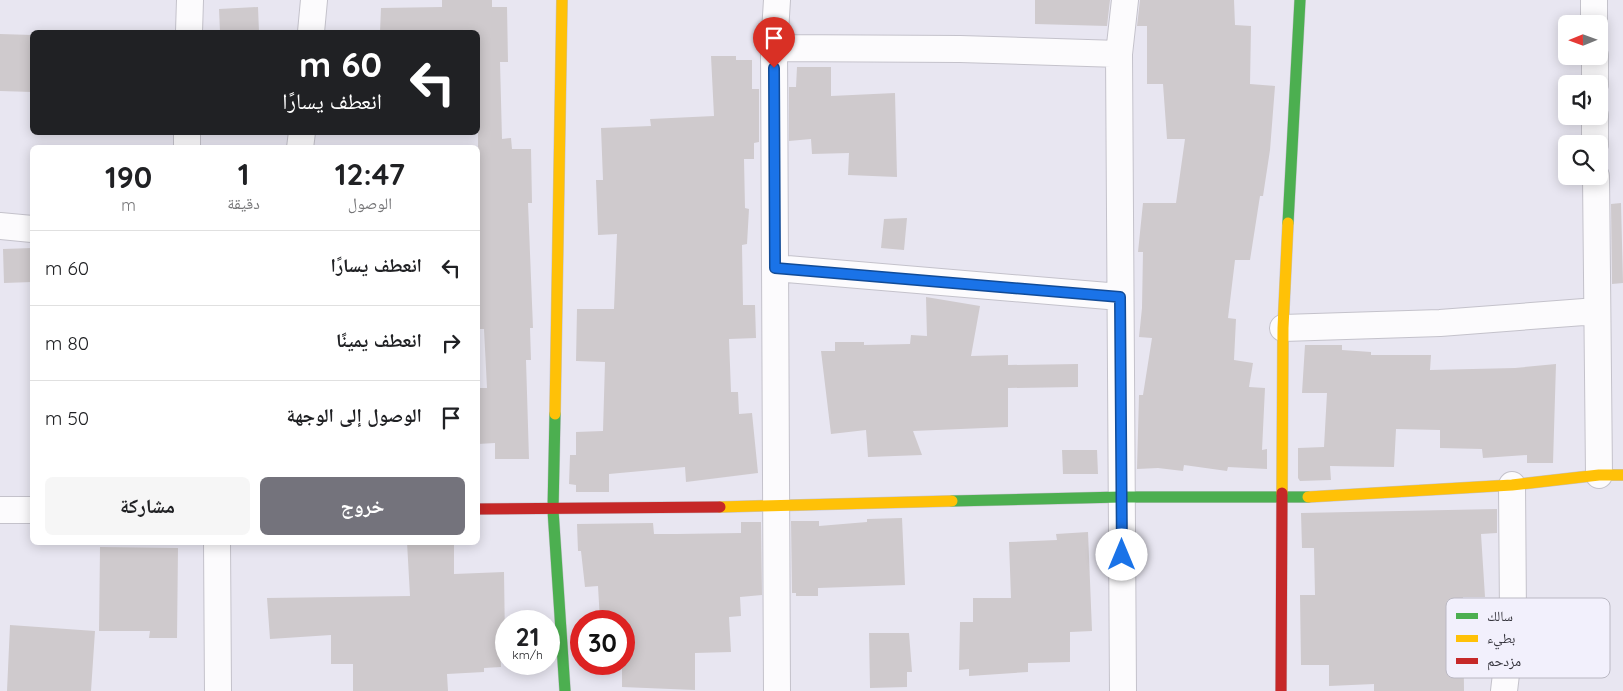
<!DOCTYPE html>
<html lang="ar">
<head>
<meta charset="utf-8">
<style>
  :root { --surface:#fff; --page:#f6f6f6; --text:#202124; --muted:#757577; --line:#e0e0e0; --accent:#74737c }
  body { margin:0; font-family:Quicksand,"Noto Naskh Arabic",sans-serif; background:var(--page); color:var(--text); direction:rtl; height:100vh; display:flex; flex-direction:column; font-size:19px; white-space:nowrap }
  * { box-sizing:border-box; margin:0 }
  p { font-size:16px; color:var(--muted) }
  .icon { flex:none; width:28px; height:28px; fill:none; stroke:currentColor; stroke-width:2; stroke-linecap:round; stroke-linejoin:round }
  .map { position:relative; flex:1; overflow:hidden; direction:ltr }
  .details { position:absolute; left:30px; top:145px; width:450px; height:400px; display:flex; flex-direction:column; background:var(--surface); border-radius:8px; box-shadow:0 2px 12px #0003; direction:rtl }
  .details>* { flex:none }
  .hud { position:absolute; left:30px; top:30px; width:450px; height:105px; border-radius:8px; box-shadow:0 2px 12px #0003; direction:rtl; background:#202124; color:#fff; overflow:hidden }
  .needle { width:32px; rotate:269deg }
  .buttons { position:absolute; left:1558px; top:15px; display:grid; gap:10px }
  .buttons a { display:grid; place-items:center; width:50px; height:50px; border-radius:8px; background:var(--surface); box-shadow:0 2px 12px #0003; font-size:25px }
  .speed { position:absolute; left:495px; top:610px; display:flex; gap:10px; font-size:25px; font-weight:700; text-align:center }
  .speed>* { display:grid; place-content:center; width:65px; height:65px; border-radius:50%; background:var(--surface); box-shadow:0 2px 12px #0003; line-height:1 }
  .speed small { font-size:12px; font-weight:400 }
  .speed .limit { border:8px solid #d22; background:#fff; color:#111 }
  .pin { position:absolute; display:grid; place-items:center; width:42px; height:42px; color:#fff; margin:-51px -21px; border-radius:50% 50% 50% 0; rotate:-45deg; box-shadow:0 0 5px #0007 }
  .pin .icon { rotate:45deg }
  .me { position:absolute; width:55px; margin:-28px; rotate:0deg; stroke-linejoin:round; filter:drop-shadow(0 0 4px #0008) }
  .turn { display:flex; align-items:center; gap:18px; height:105px; padding:0 15px; font-size:22px }
  .turn .icon { width:65px; height:65px; stroke-width:2.5 }
  .turn b { display:block; font-size:35px; line-height:42px }
  .eta { display:flex; justify-content:space-evenly; align-items:center; height:85px; text-align:center }
  .eta b { font-size:30px; font-weight:700; line-height:35px }
  .cta { display:flex; gap:10px; margin-top:auto; padding:10px 15px }
  .cta a { flex:1; height:58px; border-radius:8px; background:var(--accent); color:#fff; font-size:20px; font-weight:700; line-height:58px; text-align:center }
  .cta a+a { background:var(--page); color:var(--text) }
  ul { padding:0; list-style:none }
  li { display:flex; align-items:center; gap:15px; height:75px; padding:0 15px; border-top:1px solid var(--line) }
  li div { flex:1 }
  li b { display:block; font-size:19px }
  li em { font-style:normal }
  .map>svg:first-child { display:block }
</style>
</head>
<body>
<div class="map">
<svg width="1623" height="691" viewBox="0 0 1623 691">
  <rect width="100%" height="100%" fill="#e8e6f1"/>
  <path fill="#cfcacd" d="M 442,0 L 492,0 L 492,7 L 507,7 L 508,62 L 500,62 L 502,139 L 511,138 L 512,149 L 531,149 L 532,203 L 528,203 L 533,328 L 530,328 L 531,360 L 526,360 L 529,459 L 495,459 L 495,443 L 478,444 L 478,388 L 487,388 L 484,329 L 478,329 L 478,32 L 380,32 L 381,8 L 442,7 Z
    M 1035,0 L 1110,0 L 1107,26 L 1035,24 Z
    M 1140,0 L 1234,0 L 1235,25 L 1251,26 L 1250,84 L 1275,86 L 1270,150 L 1263,196 L 1260,196 L 1250,260 L 1235,260 L 1228,318 L 1236,319 L 1234,360 L 1253,363 L 1249,387 L 1265,388 L 1262,450 L 1267,449 L 1267,469 L 1228,467 L 1227,471 L 1184,465 L 1183,471 L 1158,468 L 1137,469 L 1139,395 L 1143,395 L 1152,338 L 1139,337 L 1142,308 L 1143,252 L 1138,252 L 1143,203 L 1176,203 L 1185,139 L 1167,139 L 1163,84 L 1147,84 L 1147,26 L 1137,26 Z
    M 258,7 L 259,32 L 220,32 L 219,9 Z
    M 0,34 L 32,35 L 32,92 L 0,91 Z
    M 711,56 L 736,56 L 736,60 L 752,60 L 752,89 L 759,89 L 759,142 L 754,143 L 754,159 L 744,159 L 745,208 L 749,209 L 747,244 L 742,245 L 743,305 L 755,305 L 756,338 L 729,339 L 731,392 L 738,392 L 739,414 L 752,413 L 758,473 L 686,482 L 685,467 L 609,474 L 609,492 L 576,492 L 576,485 L 569,484 L 570,455 L 576,455 L 576,432 L 603,431 L 605,362 L 576,361 L 577,309 L 614,309 L 617,234 L 598,235 L 596,180 L 603,180 L 601,128 L 651,126 L 650,119 L 714,116 Z
    M 797,67 L 831,67 L 831,96 L 895,93 L 897,177 L 848,175 L 849,153 L 812,154 L 811,139 L 789,141 L 789,87 L 796,87 Z
    M 1621,203 L 1623,283 L 1612,284 L 1611,204 Z
    M 907,218 L 904,250 L 881,248 L 884,219 Z
    M 32,248 L 32,282 L 4,283 L 3,249 Z
    M 926,297 L 980,306 L 971,356 L 1008,355 L 1008,365 L 1078,364 L 1078,387 L 1008,388 L 1008,427 L 913,431 L 922,455 L 868,457 L 866,430 L 831,434 L 821,351 L 835,351 L 835,342 L 864,342 L 864,345 L 910,344 L 911,335 L 927,336 Z
    M 1305,345 L 1342,345 L 1342,350 L 1371,352 L 1371,355 L 1431,355 L 1430,370 L 1515,368 L 1556,364 L 1553,463 L 1527,463 L 1527,455 L 1483,458 L 1482,449 L 1440,448 L 1440,430 L 1396,429 L 1394,467 L 1330,466 L 1331,480 L 1300,481 L 1298,478 L 1298,448 L 1324,447 L 1327,393 L 1302,393 Z
    M 1062,450 L 1097,450 L 1098,474 L 1063,474 Z
    M 1497,509 L 1497,533 L 1481,534 L 1485,597 L 1463,597 L 1464,691 L 1374,691 L 1374,684 L 1329,686 L 1329,665 L 1301,665 L 1300,595 L 1315,595 L 1314,548 L 1302,548 L 1301,513 Z
    M 902,518 L 905,585 L 818,588 L 818,596 L 796,596 L 796,593 L 792,593 L 791,521 L 819,521 L 819,526 L 867,522 L 867,519 Z
    M 741,522 L 761,522 L 762,595 L 740,597 L 741,616 L 729,617 L 731,652 L 695,653 L 695,690 L 622,687 L 622,667 L 599,666 L 599,664 L 624,664 L 624,621 L 600,621 L 598,586 L 585,587 L 581,551 L 578,551 L 577,524 L 653,523 L 654,534 L 677,534 L 741,533 Z
    M 1088,532 L 1092,631 L 1070,632 L 1070,662 L 1028,663 L 1028,672 L 969,676 L 969,669 L 959,670 L 960,622 L 973,622 L 973,598 L 1011,598 L 1009,542 L 1057,540 L 1056,534 Z
    M 407,542 L 454,542 L 454,574 L 504,572 L 505,642 L 500,642 L 501,667 L 484,668 L 484,672 L 447,674 L 448,691 L 353,691 L 353,664 L 331,664 L 331,635 L 270,639 L 267,598 L 410,596 Z
    M 100,547 L 178,548 L 177,638 L 149,638 L 150,631 L 99,631 Z
    M 10,625 L 95,631 L 91,691 L 7,691 Z
    M 869,633 L 909,633 L 912,672 L 907,672 L 907,687 L 870,688 Z"/>
  <g fill="none" stroke-linecap="round" stroke-linejoin="round">
    <defs>
      <path id="street" d="M 777,0 L 774,48 L 777,691
        M 1594,0 L 1594,24
        M 189,32 L 190,0
        M 311,32 L 314,0
        M 774,48 L 960,49 L 1119,54
        M 1595,56 L 1595,84
        M 1595,116 L 1595,144
        M 187,148 L 187,132
        M 300,148 L 302,132
        M 1596,176 L 1599,475
        M 0,226 L 32,229
        M 775,268 L 1120,297
        M 1283,328 L 1440,323 L 1597,311
        M 0,510 L 32,510
        M 217,542 L 218,691
        M 1123,691 L 1119,54 L 1125,0
        M 1504,691 L 1513,615 L 1512,485"/>
      <path id="fast" d="M 1288,223 L 1300,0
        M 555,414 L 553,510 L 565,691
        M 952,501 L 1121,497 L 1308,497"/>
      <path id="slow" d="M 555,414 L 562,0
        M 1282,493 L 1283,328 L 1288,223
        M 1308,497 L 1512,485 L 1599,475 L 1623,475
        M 720,507 L 952,501"/>
      <path id="jam" d="M 478,509 L 720,507
        M 1281,691 L 1282,493"/>
    </defs>
    <use href="#street" stroke="#c4c2cb" stroke-width="28"/>
    <use href="#fast" stroke="#c4c2cb" stroke-width="12"/>
    <use href="#slow" stroke="#c4c2cb" stroke-width="12"/>
    <use href="#jam" stroke="#c4c2cb" stroke-width="12"/>
    <use href="#street" stroke="#fcfbfd" stroke-width="26"/>
    <use href="#fast" stroke="#4caf50" stroke-width="11"/>
    <use href="#slow" stroke="#ffc107" stroke-width="11"/>
    <use href="#jam" stroke="#c62828" stroke-width="11"/>
  </g>
  <g fill="none" stroke-linecap="round" stroke-linejoin="round">
    <defs>
      <path id="route" d="M 774,68 L 775,268 L 1120,297 L 1122,555"/>
    </defs>
    <use href="#route" stroke="#114b97" stroke-width="12"/>
    <use href="#route" stroke="#1a73e8" stroke-width="9"/>
  </g>
  <rect x="1446" y="598" width="164" height="80" rx="8" fill="#f2f0fc" stroke="#bab8c3" stroke-width="1"/>
  <rect x="1456" y="613" width="22" height="6" fill="#4caf50"/>
  <rect x="1456" y="635" width="22" height="7" fill="#ffc107"/>
  <rect x="1456" y="658" width="22" height="6" fill="#c62828"/>
  <g font-size="14" fill="#36353d">
    <text x="1487" y="621">سالك</text>
    <text x="1487" y="643">بطيء</text>
    <text x="1487" y="666">مزدحم</text>
  </g>
</svg>
<div class="buttons">
<a><svg class="needle" viewBox="-14 -14 28 28"><path d="M0-13l5 13h-10z" fill="#e53935"/><path d="M0 13l5-13h-10z" fill="#757577"/></svg></a>
<a><svg class="icon" aria-label="sound" viewBox="0 0 24 24"><path d="M4 9h4l5-4v14l-5-4H4zM17 9q2 3 0 6"/></svg></a>
<a><svg class="icon" aria-label="search" viewBox="0 0 24 24"><circle cx="10" cy="10" r="6"/><path d="M15 15l6 6"/></svg></a>
</div>
<div class="speed"><div>21<small>km/h</small></div><div class="limit">30</div></div>
<div class="pin" style="left:774px;top:68px;background:#d93025"><svg class="icon" aria-label="arrive" viewBox="0 0 24 24"><path d="M6 21V4h12l-3 4 3 4H6"/></svg></div>
<svg class="me" style="left:1122px;top:555px" viewBox="-20 -20 40 40"><circle r="19" fill="#fff"/><path d="M0-13L10 11 0 6-10 11z" fill="#1a73e8"/></svg>
<div class="hud">
<div class="turn"><svg class="icon" aria-label="left" viewBox="0 0 24 24"><path d="M17 20v-9H6M10 6l-5 5 5 5"/></svg><div><b>60 m</b>انعطف يسارًا</div></div>
</div>
<section class="details">
<div class="eta">
<div><b>12:47</b><p>الوصول</p></div>
<div><b>1</b><p>دقيقة</p></div>
<div><b>190</b><p>m</p></div>
</div>
<ul>
<li><svg class="icon" aria-label="left" viewBox="0 0 24 24"><path d="M17 20v-9H6M10 6l-5 5 5 5"/></svg><div><b>انعطف يسارًا</b></div><em>60 m</em></li>
<li><svg class="icon" aria-label="right" viewBox="0 0 24 24"><path d="M7 20v-9h11M14 6l5 5-5 5"/></svg><div><b>انعطف يمينًا</b></div><em>80 m</em></li>
<li><svg class="icon" aria-label="arrive" viewBox="0 0 24 24"><path d="M6 21V4h12l-3 4 3 4H6"/></svg><div><b>الوصول إلى الوجهة</b></div><em>50 m</em></li>
</ul>
<div class="cta"><a>خروج</a><a>مشاركة</a></div>
</section>
</div>
</body>
</html>
